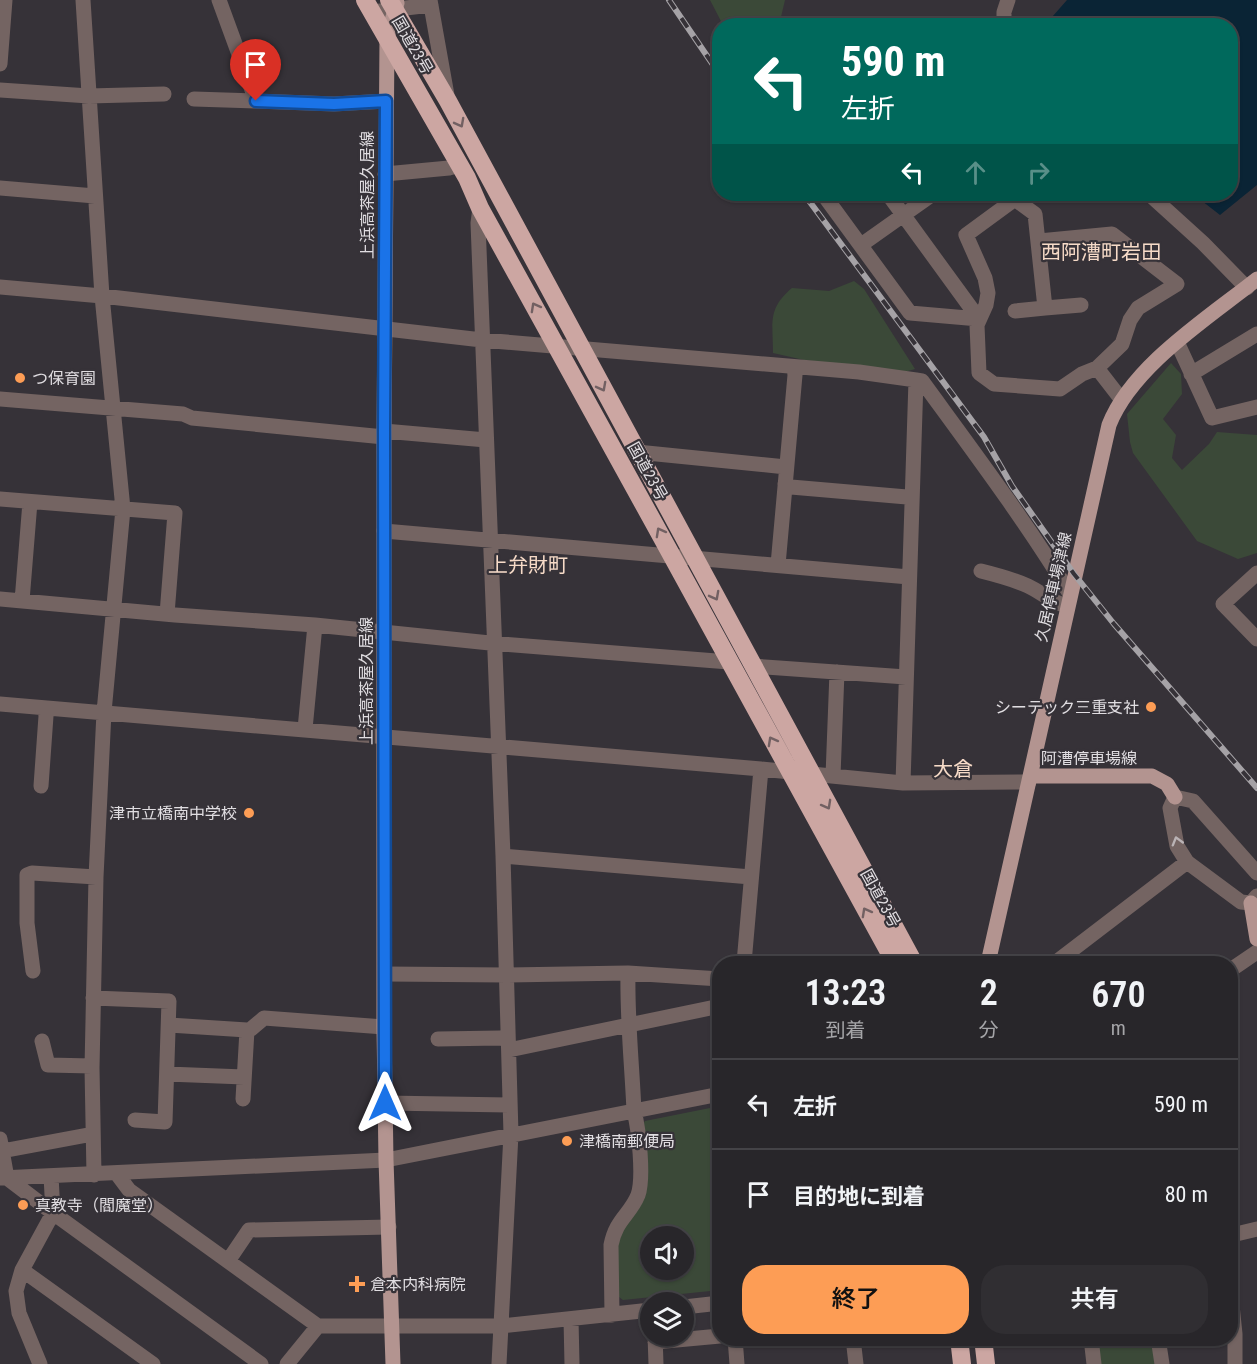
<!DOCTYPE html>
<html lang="ja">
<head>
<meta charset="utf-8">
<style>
  :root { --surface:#28262a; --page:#302e32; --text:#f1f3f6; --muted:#a5a5a8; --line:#444347; --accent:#fd9d55 }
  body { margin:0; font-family:"Roboto Condensed","Noto Sans JP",sans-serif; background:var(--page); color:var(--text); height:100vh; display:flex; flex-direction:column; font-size:22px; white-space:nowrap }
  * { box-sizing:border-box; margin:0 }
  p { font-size:20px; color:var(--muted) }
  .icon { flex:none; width:33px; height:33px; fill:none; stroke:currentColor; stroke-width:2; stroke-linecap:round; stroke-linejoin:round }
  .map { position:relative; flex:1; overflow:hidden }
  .panel { position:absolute; left:712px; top:956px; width:526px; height:390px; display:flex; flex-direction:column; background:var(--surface); border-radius:24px; box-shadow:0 2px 4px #0004,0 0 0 2px var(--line) }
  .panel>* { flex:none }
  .guide { position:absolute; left:712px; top:18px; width:526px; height:183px; border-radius:24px; box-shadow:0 2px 4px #0004,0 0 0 2px var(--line); background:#00695c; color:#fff; overflow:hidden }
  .buttons { position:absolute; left:640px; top:1226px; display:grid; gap:12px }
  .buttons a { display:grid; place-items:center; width:54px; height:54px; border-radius:50%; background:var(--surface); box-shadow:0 2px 4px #0004,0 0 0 2px var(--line); font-size:30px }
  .pin { position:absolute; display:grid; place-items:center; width:51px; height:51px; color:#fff; margin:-62px -26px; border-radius:50% 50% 50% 0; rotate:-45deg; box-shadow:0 0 6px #0007 }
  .pin .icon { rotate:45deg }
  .me { position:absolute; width:66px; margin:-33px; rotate:0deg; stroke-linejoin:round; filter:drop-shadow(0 0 4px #0008) }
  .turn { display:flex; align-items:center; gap:21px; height:126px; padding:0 30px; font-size:27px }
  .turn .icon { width:78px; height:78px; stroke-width:2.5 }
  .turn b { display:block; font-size:42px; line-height:51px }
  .lanes { display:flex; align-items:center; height:57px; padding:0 30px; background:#0003; justify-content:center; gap:30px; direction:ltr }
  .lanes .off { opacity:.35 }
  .eta { display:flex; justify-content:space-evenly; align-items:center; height:102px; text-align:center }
  .eta b { font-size:36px; font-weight:600; line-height:42px }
  .button { display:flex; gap:12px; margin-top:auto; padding:12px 30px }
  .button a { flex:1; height:69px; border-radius:24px; background:var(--accent); color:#111; font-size:24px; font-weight:600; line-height:69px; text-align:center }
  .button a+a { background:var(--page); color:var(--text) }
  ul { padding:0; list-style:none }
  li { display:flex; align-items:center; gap:18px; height:90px; padding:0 30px; border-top:2px solid var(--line) }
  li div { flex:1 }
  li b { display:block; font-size:22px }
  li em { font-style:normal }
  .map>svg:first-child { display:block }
</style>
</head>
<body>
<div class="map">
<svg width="1257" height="1364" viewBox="0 0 1257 1364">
  <rect width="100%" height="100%" fill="#363238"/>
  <path fill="#3b4938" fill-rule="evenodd" d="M 710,0 L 785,0 L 781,17 L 814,25 L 723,25 Z
    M 854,281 L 864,289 L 915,369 L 901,373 L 804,360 L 773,353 C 773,323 767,309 792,288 L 829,291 Z
    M 1171,363 L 1181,374 L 1182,394 L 1163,419 L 1176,435 L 1172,458 L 1182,470 L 1209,444 L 1217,432 L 1257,435 L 1257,553 L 1238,559 L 1197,541 L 1133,453 L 1130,442 L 1127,414 Z
    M 720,1106 L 720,1290 L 623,1300 L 619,1297 L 617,1244 L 623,1228 L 645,1195 L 643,1124 L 645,1121 ZM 651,1236 L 684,1236 L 684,1269 L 651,1269 Z
    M 1097,1338 L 1152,1338 L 1155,1364 L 1101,1364 Z"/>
  <path fill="#0a2435" d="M 1067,0 L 1257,0 L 1257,185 L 1220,215 L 1193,194 L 1232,194 L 1232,26 L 1045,25 Z"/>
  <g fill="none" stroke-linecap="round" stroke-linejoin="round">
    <path stroke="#746462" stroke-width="15" d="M 83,0 L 102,296 L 123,509 L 104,712 L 96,877 L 92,1068 L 94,1175
      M 219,0 L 256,101 L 334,104 L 386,101
      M 430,0 L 447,95
      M 372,12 L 431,5
      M 1004,26 L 1004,12 L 1008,0
      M 0,64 L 5,0
      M 0,90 L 89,96 L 164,94
      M 194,99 L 256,101
      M 385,174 L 449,168 L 460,165
      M 0,188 L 95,196
      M 823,194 L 910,313 L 979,319
      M 888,194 L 979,319
      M 1013,194 L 1011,202 L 966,235 L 985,278 L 988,293 L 986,305 L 977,325 L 979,373 L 994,384 L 1060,389 L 1082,374 L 1097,368 L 1121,399
      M 1149,194 L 1203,243 L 1247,288
      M 480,208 L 478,223 L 503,856 L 511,1134 L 499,1364
      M 1039,241 L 1112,234 L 1177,284 L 1138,308 L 1130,320 L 1122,344 L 1097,368
      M 861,245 L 933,194
      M 0,287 L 102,296 L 482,340 L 859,372 L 916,380 L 903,783
      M 1045,308 L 1081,305
      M 1015,311 L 1045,308 L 1035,214 L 1020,203 L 1016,194
      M 1177,342 L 1212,418 L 1257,407
      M 1191,374 L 1257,334
      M 916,380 L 922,381 C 973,451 1025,520 1070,594
      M 0,399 L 183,414 L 192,418 L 384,437
      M 384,431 L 486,440
      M 637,452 L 786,467
      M 785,484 L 791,487 L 907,497 L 912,500
      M 0,499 L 175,513 L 167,614
      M 384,531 L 909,577
      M 778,565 L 795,375 L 794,367
      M 981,571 C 997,575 1013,579 1028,586 C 1043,593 1050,602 1067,606
      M 1257,573 L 1223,604 L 1257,639
      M 0,599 L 175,615 L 315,625 L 490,643 L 729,662
      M 22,601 L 30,502
      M 753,666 L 906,677
      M 0,704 L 761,769 L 903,783 L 1029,782
      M 305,729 L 315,625
      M 833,776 L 837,672
      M 41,786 L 46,716 L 45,708
      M 503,856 L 751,877
      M 1257,873 L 1193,801 L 1175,797 L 1170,808 L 1177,846 L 1187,862 L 1241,902 L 1251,903 L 1257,896
      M 744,963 L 761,769
      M 1055,963 L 1187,862
      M 1232,969 L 1257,952
      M 33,971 L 27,923 L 27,875 L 32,873 L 96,877
      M 385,974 L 507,975 L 628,973 L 720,979
      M 93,998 L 169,1001 L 165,1122 L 135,1120
      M 169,1025 L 247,1030
      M 438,1039 L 500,1038 L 508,1040
      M 42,1041 L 48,1065 L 92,1066
      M 509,1050 L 720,1006
      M 167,1074 L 244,1077
      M 243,1099 L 247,1030 L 251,1029 L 264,1018 L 384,1027
      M 385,1103 L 509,1105
      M 0,1139 L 7,1178 L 53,1213 L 261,1364
      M 2,1151 L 93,1134
      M 117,1174 L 129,1190 L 318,1326 L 501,1326 L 651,1310
      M 0,1178 L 386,1160 L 720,1094
      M 1232,1235 L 1257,1229
      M 228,1261 L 249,1230 L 389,1227
      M 22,1270 L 153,1364
      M 1232,1305 L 1235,1334 L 1235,1364
      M 684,1307 L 720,1303
      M 612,1315 L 611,1245 C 616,1219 630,1215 638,1195 C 644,1178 639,1130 634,1111 C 632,1065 627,1019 628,973
      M 571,1319 L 572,1364
      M 655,1335 L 656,1364
      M 735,1338 L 737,1364
      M 853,1338 L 856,1364
      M 1091,1338 L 1094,1364
      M 1158,1338 L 1162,1364
      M 655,1342 L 720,1336
      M 40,1364 L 19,1313 L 16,1291 L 22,1270 L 53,1213 L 51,1176
      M 287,1364 L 318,1326"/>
    <path stroke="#b39490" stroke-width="15" d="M 1030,776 L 1152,776 L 1167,784 L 1175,797
      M 1251,903 L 1257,939
      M 988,963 L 1109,425 C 1132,366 1208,318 1257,279
      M 393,1364 L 386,1160 L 384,1027 L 384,437 L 387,38 L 397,3"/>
    <path stroke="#cca6a2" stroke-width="18" d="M 365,0 L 467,178 L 480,208 C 620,459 756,711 895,963
      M 389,0 L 448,101 L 914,963
      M 959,1338 L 962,1364
      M 983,1338 L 986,1364"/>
    <defs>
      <path id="rail" d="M 669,0 L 720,75
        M 804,194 L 984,437 L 1012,486 L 1074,574 L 1114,624 L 1257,788"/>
    </defs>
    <use href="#rail" stroke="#a5a2a6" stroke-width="6"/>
    <use href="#rail" stroke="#363238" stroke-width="4" stroke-dasharray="11" stroke-linecap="butt"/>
  </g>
  <defs><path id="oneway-chevron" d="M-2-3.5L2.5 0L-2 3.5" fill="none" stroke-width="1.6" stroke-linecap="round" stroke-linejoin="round" transform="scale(1.5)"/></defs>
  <g stroke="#726062">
    <use href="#oneway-chevron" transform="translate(460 123) rotate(62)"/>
    <use href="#oneway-chevron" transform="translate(535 307) rotate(-119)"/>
    <use href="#oneway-chevron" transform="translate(602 387) rotate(62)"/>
    <use href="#oneway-chevron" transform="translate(660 532) rotate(-119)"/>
    <use href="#oneway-chevron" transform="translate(715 596) rotate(62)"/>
    <use href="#oneway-chevron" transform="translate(772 741) rotate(-119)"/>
    <use href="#oneway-chevron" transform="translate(827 805) rotate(61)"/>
    <use href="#oneway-chevron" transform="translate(866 912) rotate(-119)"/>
  </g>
  <use stroke="#bab3b5" href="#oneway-chevron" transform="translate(1177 841) rotate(-106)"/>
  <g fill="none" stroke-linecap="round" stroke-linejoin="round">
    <defs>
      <path id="route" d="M 256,101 L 334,104 L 386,101 L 384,431 L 385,1103"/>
    </defs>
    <use href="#route" stroke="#114b97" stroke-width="15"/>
    <use href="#route" stroke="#1a73e8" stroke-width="10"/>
  </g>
  <g fill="#fd9d55" stroke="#363238" stroke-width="2">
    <circle cx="20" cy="378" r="6"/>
    <circle cx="1151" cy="707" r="6"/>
    <circle cx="249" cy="813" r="6"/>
    <circle cx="567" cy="1141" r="6"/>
    <circle cx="23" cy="1205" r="6"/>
    <path d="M354 1275h6v6h6v6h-6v6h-6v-6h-6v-6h6z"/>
  </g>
  <g text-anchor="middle" stroke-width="4.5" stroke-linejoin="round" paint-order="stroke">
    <g font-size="16" fill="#e0dde1" stroke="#363238">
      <text transform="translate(413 45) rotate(60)" y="6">国道23号</text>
      <text transform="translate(367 195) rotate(-90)" y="6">上浜高茶屋久居線</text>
      <text transform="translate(648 471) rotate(61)" y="6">国道23号</text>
      <text transform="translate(1053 587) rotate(-77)" y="6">久居停車場津線</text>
      <text transform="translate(366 681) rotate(-90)" y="6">上浜高茶屋久居線</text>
      <text x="1089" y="764">阿漕停車場線</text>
      <text transform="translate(881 898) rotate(61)" y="6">国道23号</text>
    </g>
    <g font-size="16" fill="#e0dde1" stroke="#363238" text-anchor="start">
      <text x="32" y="384">つ保育園</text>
      <text x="1139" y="713" text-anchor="end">シーテック三重支社</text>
      <text x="237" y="819" text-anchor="end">津市立橋南中学校</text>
      <text x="579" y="1147">津橋南郵便局</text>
      <text x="35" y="1211">真教寺（閻魔堂）</text>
      <text x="370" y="1290">倉本内科病院</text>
    </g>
    <g font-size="20" fill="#f7dbc8" stroke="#363238">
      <text x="1101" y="259">西阿漕町岩田</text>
      <text x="528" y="572">上弁財町</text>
      <text x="953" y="776">大倉</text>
    </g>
  </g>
</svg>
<div class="buttons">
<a><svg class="icon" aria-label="sound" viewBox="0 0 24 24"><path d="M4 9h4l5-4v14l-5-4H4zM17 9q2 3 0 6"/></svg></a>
<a><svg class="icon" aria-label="layers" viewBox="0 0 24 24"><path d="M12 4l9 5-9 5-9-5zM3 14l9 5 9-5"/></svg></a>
</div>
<div class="pin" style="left:256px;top:101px;background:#d93025"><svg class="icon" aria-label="arrive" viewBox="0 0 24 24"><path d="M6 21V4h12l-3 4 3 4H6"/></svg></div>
<svg class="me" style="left:385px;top:1103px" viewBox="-20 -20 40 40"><path d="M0-17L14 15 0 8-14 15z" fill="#1a73e8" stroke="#fff" stroke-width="4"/></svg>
<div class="guide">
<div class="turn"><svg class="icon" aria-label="left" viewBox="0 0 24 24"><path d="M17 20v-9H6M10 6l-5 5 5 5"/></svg><div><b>590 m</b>左折</div></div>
<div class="lanes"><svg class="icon" aria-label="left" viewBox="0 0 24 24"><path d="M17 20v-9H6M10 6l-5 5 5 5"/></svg><svg class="icon off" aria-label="ahead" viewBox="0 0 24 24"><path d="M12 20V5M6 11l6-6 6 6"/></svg><svg class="icon off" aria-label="right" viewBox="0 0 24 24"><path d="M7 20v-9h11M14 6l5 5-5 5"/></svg></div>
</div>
<section class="panel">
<div class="eta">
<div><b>13:23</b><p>到着</p></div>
<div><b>2</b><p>分</p></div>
<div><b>670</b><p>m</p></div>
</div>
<ul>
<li><svg class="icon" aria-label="left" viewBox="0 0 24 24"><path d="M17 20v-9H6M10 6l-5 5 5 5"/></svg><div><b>左折</b></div><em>590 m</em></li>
<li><svg class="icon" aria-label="arrive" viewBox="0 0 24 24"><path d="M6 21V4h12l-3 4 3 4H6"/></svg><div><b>目的地に到着</b></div><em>80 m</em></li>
</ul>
<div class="button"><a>終了</a><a>共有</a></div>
</section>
</div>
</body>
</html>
